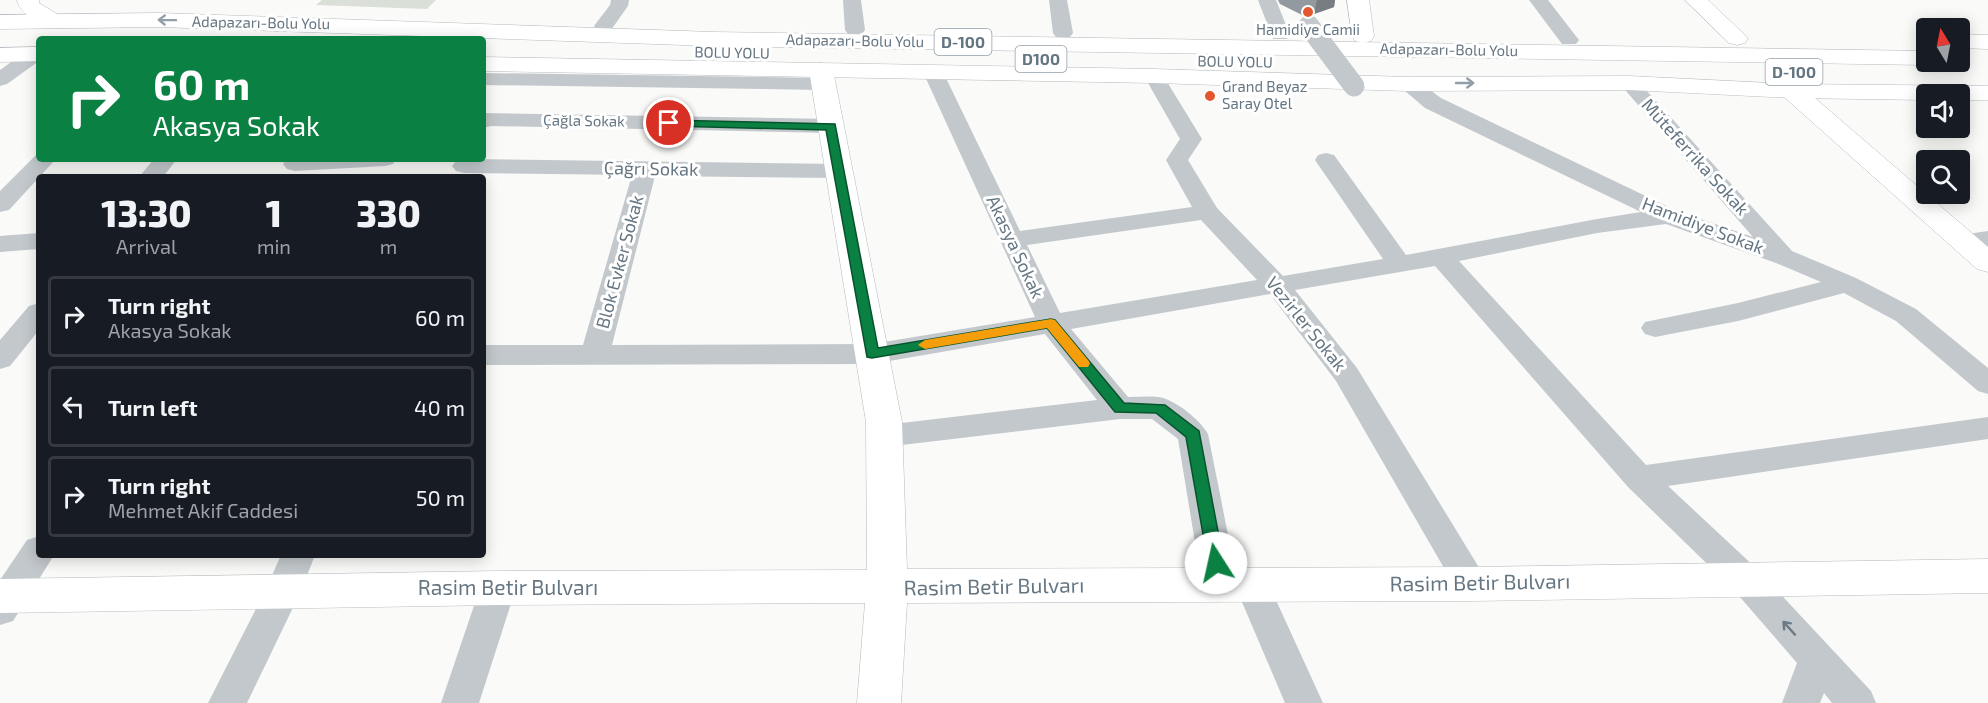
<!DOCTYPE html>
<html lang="en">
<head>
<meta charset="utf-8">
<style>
  :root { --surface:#171b24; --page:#242831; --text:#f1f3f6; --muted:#9ea1a6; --line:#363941 }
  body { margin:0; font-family:"Exo 2",sans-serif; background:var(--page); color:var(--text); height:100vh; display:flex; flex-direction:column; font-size:22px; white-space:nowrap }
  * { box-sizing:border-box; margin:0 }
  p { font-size:20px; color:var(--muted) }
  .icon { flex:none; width:33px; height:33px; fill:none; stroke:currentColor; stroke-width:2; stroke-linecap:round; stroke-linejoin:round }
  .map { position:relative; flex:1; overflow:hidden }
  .sheet { position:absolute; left:36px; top:174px; width:450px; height:384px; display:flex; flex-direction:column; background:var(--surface); border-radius:6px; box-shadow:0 3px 15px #0003 }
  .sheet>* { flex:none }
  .guide { position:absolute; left:36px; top:36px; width:450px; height:126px; border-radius:6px; box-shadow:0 3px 15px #0003; background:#0b8043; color:#fff; overflow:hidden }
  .needle { width:39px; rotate:350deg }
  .controls { position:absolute; left:1916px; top:18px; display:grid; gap:12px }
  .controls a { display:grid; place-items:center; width:54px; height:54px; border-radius:6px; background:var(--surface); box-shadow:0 3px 15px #0003; font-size:30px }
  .pin { position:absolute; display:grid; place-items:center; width:51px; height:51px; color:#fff; margin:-26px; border:3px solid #fff; border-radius:50%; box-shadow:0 2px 6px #0007 }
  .me { position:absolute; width:66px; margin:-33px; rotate:350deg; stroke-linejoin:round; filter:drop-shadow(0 0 4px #0008) }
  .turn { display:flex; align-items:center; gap:21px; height:126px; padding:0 18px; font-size:27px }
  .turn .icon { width:78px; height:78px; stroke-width:2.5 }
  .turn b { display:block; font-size:42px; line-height:51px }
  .eta { display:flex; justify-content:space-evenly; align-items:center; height:102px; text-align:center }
  .eta b { font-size:36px; font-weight:800; line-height:42px }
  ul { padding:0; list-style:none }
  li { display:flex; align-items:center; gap:18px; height:81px; margin:0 12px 9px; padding:0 6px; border:3px solid var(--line); border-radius:6px }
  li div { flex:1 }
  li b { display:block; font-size:22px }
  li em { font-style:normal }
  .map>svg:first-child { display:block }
</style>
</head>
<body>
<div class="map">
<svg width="1988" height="703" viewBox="0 0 1988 703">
  <rect width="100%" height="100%" fill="#fafaf8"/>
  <path fill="#dadfd7" d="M 322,0 L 436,0 L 427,9 L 316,5 Z"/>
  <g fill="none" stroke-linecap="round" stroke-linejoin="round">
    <defs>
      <path id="secondary" d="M 1347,0 L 1369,0 L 1374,36 L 1371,41 L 1363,43 L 1355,41 L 1352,36 Z
        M 1685,0 L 1708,0 L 1748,38 L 1745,43 L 1737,45 L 1729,43 Z
        M 821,63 L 829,65 L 833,70 L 902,422 L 907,569 L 1471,567 L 1988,559 L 1988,593 L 1471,601 L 907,603 L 901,703 L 857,703 L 865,603 L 498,605 L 0,613 L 0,579 L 498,571 L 867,570 L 866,422 L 809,70 L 813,65 Z
        M 1792,84 L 1801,86 L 1988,247 L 1988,272 L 1977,269 L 1783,96 L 1780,91 L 1783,86 Z"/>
      <path id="primary" d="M 17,0 L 39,0 L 39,3 L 62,17 L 65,22 L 62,27 C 47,30 20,16 17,0 Z"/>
      <path id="highway" d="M 159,13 L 713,32 L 1926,51 L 1926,62 L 1935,62 L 1926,65 L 713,46 L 159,27 L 0,29 L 0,15 Z
        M 1959,34 L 1988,35 L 1988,49 L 1959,48 Z
        M 39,47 L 39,61 L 0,62 L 0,48 Z
        M 483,57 L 1154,69 L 1407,77 L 1629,76 L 1792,84 L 1988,86 L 1988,100 L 1959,100 L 1959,94 L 1926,94 L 1926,100 L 1792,98 L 1629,90 L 1407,91 L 1154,83 L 483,71 Z"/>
    </defs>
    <use href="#secondary" stroke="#b3babf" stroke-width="1"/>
    <use href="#primary" stroke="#b5babe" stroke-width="1"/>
    <use href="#highway" stroke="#b4b9bd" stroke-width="1"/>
    <path fill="#c3c8cc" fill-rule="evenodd" d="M 611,0 L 629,0 L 628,6 L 611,30 L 597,30 L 594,26 L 610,5 Z
      M 843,0 L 861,0 L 865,30 L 862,34 L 848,34 L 845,30 Z
      M 1049,0 L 1067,0 L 1073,33 L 1070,37 L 1056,37 L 1053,33 Z
      M 1258,0 L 1276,0 L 1290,35 L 1287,39 L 1273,39 Z
      M 1529,0 L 1548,0 L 1579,40 L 1576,44 L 1562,44 Z
      M 35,48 L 39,49 L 39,61 L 7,84 L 0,86 L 0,70 L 28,50 Z
      M 933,66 L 940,68 L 943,72 L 1020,231 L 1192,207 L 1166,160 L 1180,139 L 1144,76 L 1147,72 L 1154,70 L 1161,72 L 1202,139 L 1188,160 L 1217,208 L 1283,276 L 1383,259 L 1315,160 L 1318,155 L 1326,153 L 1334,155 L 1406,255 L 1597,219 L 1641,212 L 1425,108 L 1397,84 L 1400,80 C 1416,76 1428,89 1441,98 L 1677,211 L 1753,237 L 1619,83 L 1622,79 L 1629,77 L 1636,79 L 1792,251 L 1856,278 L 1916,309 L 1988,368 L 1988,394 L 1978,391 L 1896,321 L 1844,293 L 1738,321 L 1655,337 L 1645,334 L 1641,328 L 1645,322 L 1738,303 L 1821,282 L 1776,263 L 1666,224 L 1597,233 L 1459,261 L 1646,465 L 1988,417 L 1988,439 L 1668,486 L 1757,569 L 1871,691 L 1876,703 L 1832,703 L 1824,693 L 1820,703 L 1782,703 L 1797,663 L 1733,589 L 1628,487 L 1435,266 L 1295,290 L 1357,368 L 1483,574 L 1489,584 L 1483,594 L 1471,599 L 1459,594 L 1336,381 L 1270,294 L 1071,329 L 1128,397 C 1138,397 1148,396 1158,397 C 1175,399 1200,420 1208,434 L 1237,580 L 1240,574 L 1252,569 L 1264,574 L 1323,703 L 1285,703 L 1236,588 L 1232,595 L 1220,600 L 1208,595 L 1202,585 L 1178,439 L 1152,419 L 1120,419 L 885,447 L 874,444 L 870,436 L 874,428 L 885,425 L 1097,400 L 1045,334 L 872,364 L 483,365 L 483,345 L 583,345 L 632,175 L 464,173 L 456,171 L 452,166 L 456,161 L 464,159 L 839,164 L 847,166 L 851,171 L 847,176 L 839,178 L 655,176 L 612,345 L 872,344 L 1035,317 L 923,72 L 926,68 ZM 1201,220 L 1257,280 L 1060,313 L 1027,245 Z
      M 483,73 L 824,78 L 831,80 L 834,84 L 831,88 L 824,90 L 483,85 Z
      M 483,113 L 831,119 L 839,121 L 842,126 L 839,131 L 831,133 L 491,126 L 483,128 Z
      M 37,154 L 39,154 L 39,159 L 56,159 L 9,210 L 0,212 L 0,191 Z
      M 154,159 L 177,159 L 163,177 L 139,177 Z
      M 287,159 L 396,159 L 393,164 L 385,166 L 295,171 L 287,169 L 283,164 Z
      M 1988,231 L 1988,247 L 1963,249 L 1954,246 L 1950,241 L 1954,236 Z
      M 39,233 L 39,249 L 0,252 L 0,236 Z
      M 39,303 L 39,330 L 10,366 L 0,369 L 0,340 L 29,306 Z
      M 39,536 L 39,555 L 54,555 L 13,621 L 0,625 L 0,580 L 27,540 Z
      M 281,555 L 315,555 L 301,591 L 247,703 L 208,703 L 266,589 Z
      M 498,573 L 510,578 L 516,588 L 479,703 L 441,703 L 480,588 L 486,578 Z"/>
    <use href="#secondary" fill="#fff" fill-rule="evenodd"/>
    <use href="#primary" fill="#fff" fill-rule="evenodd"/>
    <use href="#highway" fill="#fff" fill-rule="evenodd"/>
    <path stroke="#c3c8cc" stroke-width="21" d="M 1309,26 L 1354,86"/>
  </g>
  <path fill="#929a9f" d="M 1278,0 L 1335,0 L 1334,7 L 1314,14 L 1302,15 L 1280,4 Z"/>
  <path fill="#777d82" d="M 1317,0 L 1335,0 L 1334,7 L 1314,14 Z"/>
  <defs><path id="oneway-shaft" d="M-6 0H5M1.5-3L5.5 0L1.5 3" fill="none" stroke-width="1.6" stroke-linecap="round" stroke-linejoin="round" transform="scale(1.5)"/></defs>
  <g stroke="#939fa8">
    <use href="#oneway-shaft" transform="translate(167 20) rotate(-179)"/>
    <use href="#oneway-shaft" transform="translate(1465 83)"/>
  </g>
  <use stroke="#6a7a87" href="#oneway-shaft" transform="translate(1789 628) rotate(-132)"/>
  <path fill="#0b8043" stroke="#07532c" stroke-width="1.5" d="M 665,120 L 835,124 L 878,348 L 1051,319 L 1055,320 L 1124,403 L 1165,405 L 1199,431 L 1224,563 L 1222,568 L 1216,570 L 1210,568 L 1208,563 L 1186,437 L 1156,413 L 1115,412 L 1047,328 L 872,358 L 867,357 L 826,130 L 669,126 L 664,123 Z"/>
  <path fill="#f59e0b" d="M 1051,319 L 1055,320 L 1088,360 L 1090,363 L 1088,367 L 1079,367 L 1047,328 L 925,349 L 918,345 L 925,340 Z"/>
  <g fill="#e4572e" stroke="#fff" stroke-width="2">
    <circle cx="1308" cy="12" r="6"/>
    <circle cx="1210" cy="96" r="6"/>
  </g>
  <g text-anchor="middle" stroke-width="6" stroke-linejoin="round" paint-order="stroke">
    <g font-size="15" fill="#657683" stroke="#fff">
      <text transform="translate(261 23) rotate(1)" y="5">Adapazarı-Bolu Yolu</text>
      <text transform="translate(855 41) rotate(1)" y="5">Adapazarı-Bolu Yolu</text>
      <text transform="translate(1449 50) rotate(1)" y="5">Adapazarı-Bolu Yolu</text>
      <text transform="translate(732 53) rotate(1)" y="5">BOLU YOLU</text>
      <text transform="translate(1235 62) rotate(1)" y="5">BOLU YOLU</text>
      <text transform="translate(584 121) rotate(1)" y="5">Çağla Sokak</text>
    </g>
    <g font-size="15" fill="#657683" stroke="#fff">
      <text x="1308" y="35">Hamidiye Camii</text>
      <text x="1222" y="92" text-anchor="start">Grand Beyaz<tspan x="1222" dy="17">Saray Otel</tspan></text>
    </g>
    <g fill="#fff" stroke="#939fa8" stroke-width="1.5">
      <rect x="934.5" y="29" width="57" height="26" rx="4.5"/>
      <rect x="1015.5" y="46" width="51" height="26" rx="4.5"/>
      <rect x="1765.5" y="59" width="57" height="26" rx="4.5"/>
    </g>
    <g font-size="16" font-weight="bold" fill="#657683">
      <text x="963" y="48">D-100</text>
      <text x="1041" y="65">D100</text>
      <text x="1794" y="78">D-100</text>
    </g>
    <g font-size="18" fill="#657683" stroke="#fff">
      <text transform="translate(1695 157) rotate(48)" y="6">Müteferrika Sokak</text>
      <text transform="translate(651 169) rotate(1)" y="6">Çağrı Sokak</text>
      <text transform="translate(1703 226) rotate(21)" y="6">Hamidiye Sokak</text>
      <text transform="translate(1015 247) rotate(65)" y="6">Akasya Sokak</text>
      <text transform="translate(620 262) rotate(-75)" y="6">Blok Evker Sokak</text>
      <text transform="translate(1306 324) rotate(51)" y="6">Vezirler Sokak</text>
    </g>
    <g font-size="21" fill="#657683" stroke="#fff">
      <text transform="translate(1480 583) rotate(-1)" y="7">Rasim Betir Bulvarı</text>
      <text transform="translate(994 587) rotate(-1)" y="7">Rasim Betir Bulvarı</text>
      <text x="508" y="595">Rasim Betir Bulvarı</text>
    </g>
  </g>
</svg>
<div class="controls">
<a><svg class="needle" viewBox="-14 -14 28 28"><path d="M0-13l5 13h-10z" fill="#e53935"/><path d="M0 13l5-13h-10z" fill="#9ea1a6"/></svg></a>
<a><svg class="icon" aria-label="sound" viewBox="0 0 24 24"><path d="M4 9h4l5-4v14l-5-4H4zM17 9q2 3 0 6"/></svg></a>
<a><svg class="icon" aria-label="search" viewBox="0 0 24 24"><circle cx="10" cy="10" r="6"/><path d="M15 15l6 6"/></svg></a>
</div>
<div class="pin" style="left:669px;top:123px;background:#d93025"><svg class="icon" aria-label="arrive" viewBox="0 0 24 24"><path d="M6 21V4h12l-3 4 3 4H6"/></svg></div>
<svg class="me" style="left:1216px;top:563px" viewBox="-20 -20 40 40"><circle r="19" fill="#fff"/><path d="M0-13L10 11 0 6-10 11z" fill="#0b8043"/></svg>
<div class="guide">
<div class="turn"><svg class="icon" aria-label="right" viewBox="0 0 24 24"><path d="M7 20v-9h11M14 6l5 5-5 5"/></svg><div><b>60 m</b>Akasya Sokak</div></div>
</div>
<section class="sheet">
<div class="eta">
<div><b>13:30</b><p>Arrival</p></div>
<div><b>1</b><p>min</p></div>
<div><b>330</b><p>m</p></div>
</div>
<ul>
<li><svg class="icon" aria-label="right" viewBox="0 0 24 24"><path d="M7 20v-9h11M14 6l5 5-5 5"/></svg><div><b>Turn right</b><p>Akasya Sokak</p></div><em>60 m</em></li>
<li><svg class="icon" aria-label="left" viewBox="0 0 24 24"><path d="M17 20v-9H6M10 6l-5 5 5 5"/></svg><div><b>Turn left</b></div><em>40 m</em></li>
<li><svg class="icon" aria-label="right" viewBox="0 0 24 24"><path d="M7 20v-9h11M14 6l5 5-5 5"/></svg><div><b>Turn right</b><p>Mehmet Akif Caddesi</p></div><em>50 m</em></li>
</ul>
</section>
</div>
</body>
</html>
